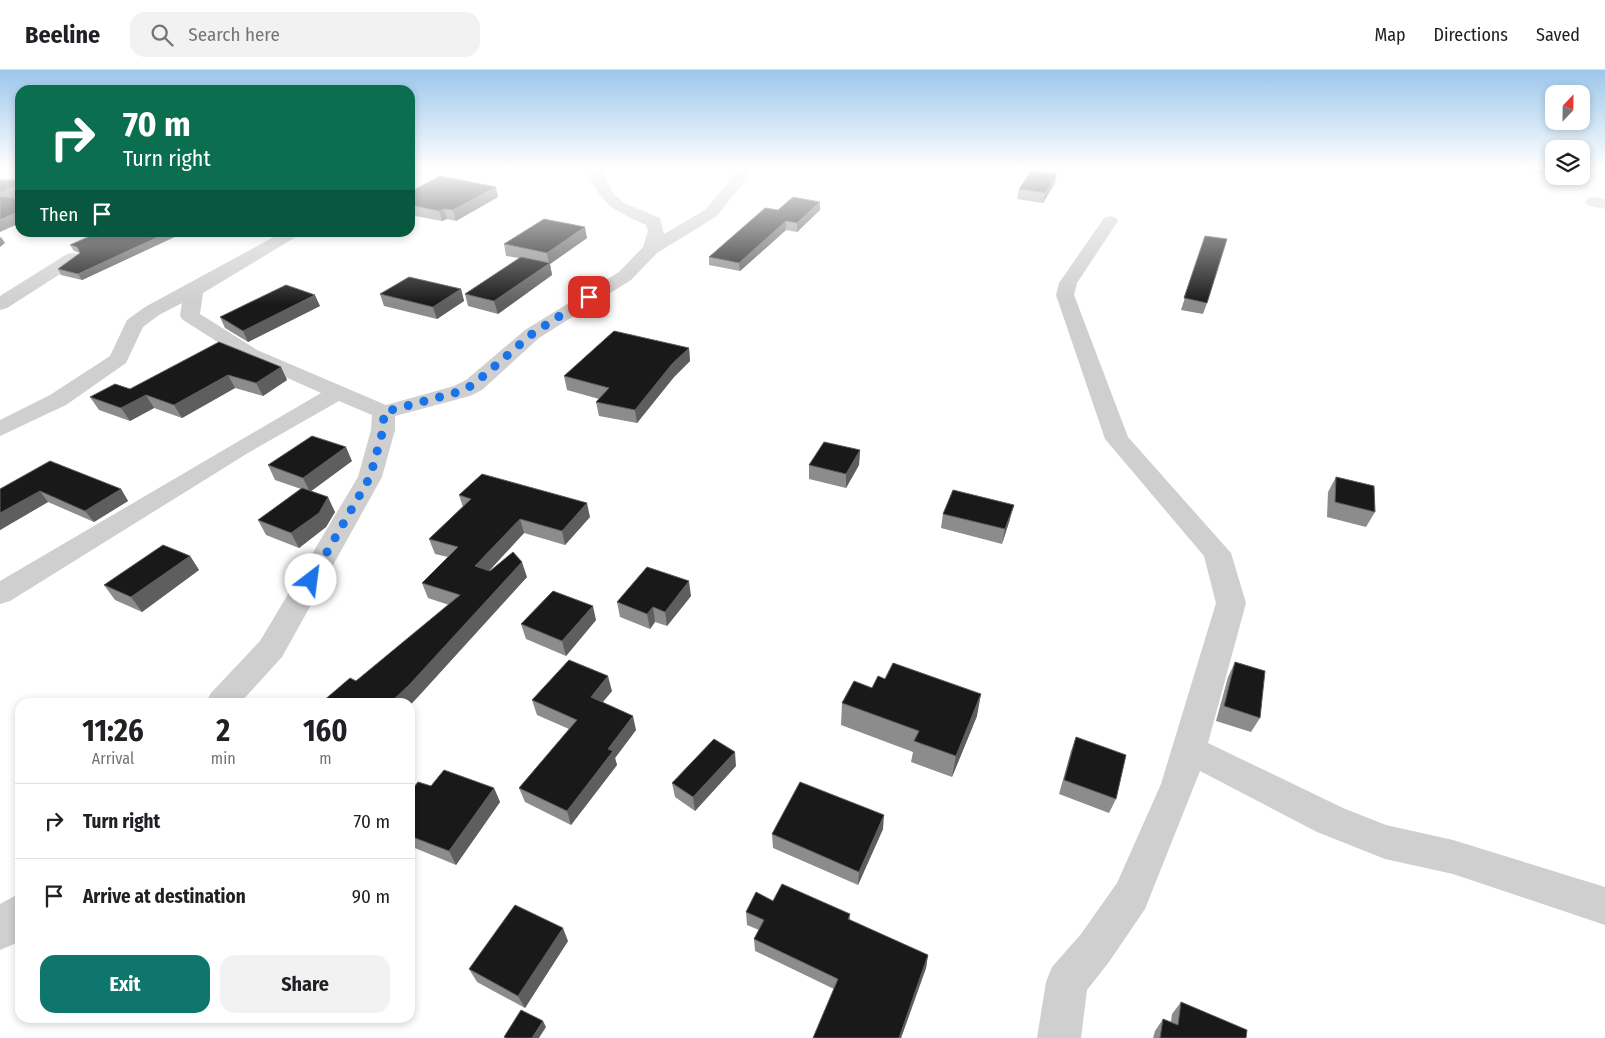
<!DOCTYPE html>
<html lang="en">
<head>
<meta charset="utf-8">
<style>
  :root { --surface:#fff; --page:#f2f2f2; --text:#202124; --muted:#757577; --line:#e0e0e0; --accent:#0f766e }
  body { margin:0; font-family:"Fira Sans Condensed",sans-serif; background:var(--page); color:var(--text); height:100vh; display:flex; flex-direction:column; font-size:19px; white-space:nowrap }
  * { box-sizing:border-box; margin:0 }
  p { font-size:16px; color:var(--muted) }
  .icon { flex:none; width:28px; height:28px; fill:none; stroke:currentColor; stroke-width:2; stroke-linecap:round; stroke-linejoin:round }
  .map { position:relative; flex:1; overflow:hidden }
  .panel { position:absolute; left:15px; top:628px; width:400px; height:325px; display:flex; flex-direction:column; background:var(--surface); border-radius:15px; box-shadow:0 2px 8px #0003 }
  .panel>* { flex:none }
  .banner { position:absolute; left:15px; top:15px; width:400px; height:152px; border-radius:15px; box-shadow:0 2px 8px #0003; background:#0b6e4f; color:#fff; overflow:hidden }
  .needle { width:32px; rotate:22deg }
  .fabs { position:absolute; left:1545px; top:15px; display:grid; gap:10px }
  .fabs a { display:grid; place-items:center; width:45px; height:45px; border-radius:10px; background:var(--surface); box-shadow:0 2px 8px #0003; font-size:25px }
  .pin { position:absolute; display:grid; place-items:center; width:42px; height:42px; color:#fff; margin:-21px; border-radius:10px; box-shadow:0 2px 8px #0006 }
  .me { position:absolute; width:55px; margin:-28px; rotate:30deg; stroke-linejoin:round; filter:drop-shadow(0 0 4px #0008) }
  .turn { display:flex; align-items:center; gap:18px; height:105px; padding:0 25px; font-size:22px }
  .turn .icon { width:65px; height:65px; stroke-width:2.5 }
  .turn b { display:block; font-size:35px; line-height:42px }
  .then { display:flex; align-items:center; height:48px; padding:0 25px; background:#0003; gap:10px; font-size:19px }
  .eta { display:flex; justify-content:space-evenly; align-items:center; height:85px; text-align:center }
  .eta b { font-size:30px; font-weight:700; line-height:35px }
  .action { display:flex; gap:10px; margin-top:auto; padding:10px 25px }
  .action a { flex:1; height:58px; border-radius:15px; background:var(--accent); color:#fff; font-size:20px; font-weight:700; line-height:58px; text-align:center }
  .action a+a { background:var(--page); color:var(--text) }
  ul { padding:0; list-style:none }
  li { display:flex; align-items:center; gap:15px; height:75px; padding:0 25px; border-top:1px solid var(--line) }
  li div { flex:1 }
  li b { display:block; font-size:19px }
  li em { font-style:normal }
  header { display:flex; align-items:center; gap:30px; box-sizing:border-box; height:70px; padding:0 25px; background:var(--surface); border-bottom:1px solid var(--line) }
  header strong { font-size:24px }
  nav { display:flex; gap:28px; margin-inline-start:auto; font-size:18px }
  .search { width:350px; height:45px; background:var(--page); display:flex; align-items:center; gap:12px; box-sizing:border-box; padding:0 18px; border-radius:15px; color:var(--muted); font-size:19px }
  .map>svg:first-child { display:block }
</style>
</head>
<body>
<header>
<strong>Beeline</strong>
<div class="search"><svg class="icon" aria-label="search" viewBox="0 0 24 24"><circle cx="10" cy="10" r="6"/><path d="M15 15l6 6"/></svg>Search here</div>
<nav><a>Map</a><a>Directions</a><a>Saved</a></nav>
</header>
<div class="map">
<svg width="1605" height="968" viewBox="0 0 1605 968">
  <rect width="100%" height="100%" fill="#fff"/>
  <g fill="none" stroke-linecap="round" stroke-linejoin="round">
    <path fill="#cfcfcf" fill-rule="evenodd" d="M 410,99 L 428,99 L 426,102 L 410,108 Z
      M 584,99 L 600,99 L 614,124 L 624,133 L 660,148 L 664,164 L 705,140 L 734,105 L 736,99 L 750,99 L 746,109 L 717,146 L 657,183 L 631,210 L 539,268 L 482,320 L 470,326 L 395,346 L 395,360 L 382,407 L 282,587 L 241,632 L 206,632 L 211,623 L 260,571 L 358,407 L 371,360 L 372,345 L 339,331 L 248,383 L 10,531 L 0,534 L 0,511 L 321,323 L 243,288 L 183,250 L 180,246 L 182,233 L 159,245 L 143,257 L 126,293 L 66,335 L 0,366 L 0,350 L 50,325 L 110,286 L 127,250 L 145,237 L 283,162 L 304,162 L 203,223 L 200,244 L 257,280 L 386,335 L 454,316 L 466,310 L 525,260 L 619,202 L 643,177 L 648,161 L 646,155 C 607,137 605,136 584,99 Z
      M 1593,127 L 1605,129 L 1605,139 L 1587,135 L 1585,132 L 1587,129 Z
      M 1110,146 L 1116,148 L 1118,151 L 1077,213 L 1074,225 L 1128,367 L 1231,483 L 1246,533 L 1208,673 L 1343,738 L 1386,755 L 1453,770 L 1605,817 L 1605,855 L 1453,804 L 1385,789 L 1317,762 L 1200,701 L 1145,839 L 1109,892 L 1087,920 L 1081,968 L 1037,968 L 1046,912 L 1052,897 L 1081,864 L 1117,813 L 1161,714 L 1216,533 L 1204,486 L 1105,369 L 1056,225 L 1059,213 L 1104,148 Z
      M 73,183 L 79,184 L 82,188 L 79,192 L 7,238 L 0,240 L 0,226 L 67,184 Z
      M 20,823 L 20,869 L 14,874 L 0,880 L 0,834 Z"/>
  </g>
  <path fill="#8c8c8c" d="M 1522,99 L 1554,99 L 1554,106 Z
    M 1057,104 L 1055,113 L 1043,133 L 1017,129 L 1019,119 Z
    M 410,122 L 498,127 L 456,151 L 447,149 L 442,151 L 410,145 Z
    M 778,140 L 820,140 L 797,162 L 786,160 L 740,201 L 709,195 L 709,187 Z
    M 181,164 L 82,210 L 61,205 L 58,199 L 80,183 L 74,181 L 70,175 Z
    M 1205,166 L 1207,233 L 1203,244 L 1181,240 Z
    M 587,168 L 550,194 L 552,205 L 498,244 L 468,236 L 465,224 L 519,188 L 506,186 L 504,174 Z
    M 461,219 L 464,231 L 437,249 L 384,236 L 380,224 Z
    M 320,236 L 248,272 L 225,258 L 220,247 Z
    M 689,278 L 690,291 L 674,307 L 637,353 L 599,346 L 596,332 L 599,329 L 567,320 L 564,306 Z
    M 281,297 L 287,310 L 263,326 L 235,318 L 182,348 L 154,338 L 130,351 L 99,340 L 90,327 L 130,319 Z
    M 860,380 L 859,395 L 846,418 L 809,409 L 809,395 Z
    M 352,391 L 311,421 L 335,442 L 326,457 L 299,478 L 266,465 L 258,450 L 301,419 L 275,410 L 268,395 Z
    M 1336,407 L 1375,442 L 1366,457 L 1327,447 L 1328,422 Z
    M 0,419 L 121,419 L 128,431 L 94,452 L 48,432 L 0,460 Z
    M 459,425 L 590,447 L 565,475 L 524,463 L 489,500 L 527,507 L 410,635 L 410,632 L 356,611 L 449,535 L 428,528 L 422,513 L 448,487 L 435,484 L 429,469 L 463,437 Z
    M 943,444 L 1010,449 L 1002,474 L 941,458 Z
    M 190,486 L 199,500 L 142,542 L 115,530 L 104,515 Z
    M 691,526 L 667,556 L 655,552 L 650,559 L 620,547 L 617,532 Z
    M 596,550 L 566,586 L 526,569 L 521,554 Z
    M 1235,592 L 1260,648 L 1251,662 L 1216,651 L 1228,607 Z
    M 872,618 L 977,646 L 952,707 L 911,692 L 913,682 L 841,655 L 842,633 Z
    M 612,621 L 603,632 L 636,660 L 615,688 L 617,695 L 571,755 L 525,732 L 519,718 L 569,659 L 537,645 L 532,630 Z
    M 1076,667 L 1116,729 L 1109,743 L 1059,724 L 1071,681 Z
    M 736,696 L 695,741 L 675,727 L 672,713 Z
    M 431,716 L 494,718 L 500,732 L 456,795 L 410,776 L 410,722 Z
    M 883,759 L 858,815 L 773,778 L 772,764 Z
    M 773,831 L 850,844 L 850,850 L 928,885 L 926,898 L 901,968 L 813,968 L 834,919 L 755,881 L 754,869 L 759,860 L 747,855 L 746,842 Z
    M 568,871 L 525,938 L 477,912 L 469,899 Z
    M 1181,932 L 1246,968 L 1153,968 L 1155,961 L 1163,949 L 1171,952 L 1172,944 Z"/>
  <path fill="#5e5e5e" d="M 1057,104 L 1055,113 L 1043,133 L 1045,123 Z
    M 20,113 L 20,125 L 0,135 L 0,123 Z
    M 496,117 L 498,127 L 456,151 L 453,140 Z
    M 820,132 L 820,140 L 797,162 L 797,153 Z
    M 444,139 L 447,149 L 442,151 L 439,141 Z
    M 20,141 L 20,153 L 0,162 L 0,150 Z
    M 786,151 L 786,160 L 740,201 L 739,193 Z
    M 585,157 L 587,168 L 550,194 L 552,205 L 498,244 L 494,231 L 549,194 L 547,183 Z
    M 169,162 L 180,162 L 181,164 L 82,210 L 78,204 Z
    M 1,167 L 5,173 L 0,177 L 0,168 Z
    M 461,219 L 464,231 L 437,249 L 433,237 Z
    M 315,225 L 320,236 L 248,272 L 243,261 Z
    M 689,278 L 690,291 L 674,307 L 637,353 L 635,340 L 672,294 Z
    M 281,297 L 287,310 L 263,326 L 256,313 Z
    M 228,305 L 235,318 L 182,348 L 174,335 Z
    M 146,325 L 154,338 L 130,351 L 121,338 Z
    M 346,377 L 352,391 L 310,422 L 303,408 Z
    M 860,380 L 859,395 L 846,418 L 846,404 Z
    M 121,419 L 128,431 L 94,452 L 85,441 Z
    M 40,421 L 48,432 L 0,460 L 0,443 Z
    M 328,427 L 335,442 L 326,457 L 299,478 L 291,463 Z
    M 587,433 L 590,447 L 565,475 L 562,461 Z
    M 1014,435 L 1010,449 L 1002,474 L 1005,459 Z
    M 520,449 L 524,463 L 480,511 L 475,496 Z
    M 190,486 L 199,500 L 142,542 L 131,527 Z
    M 522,492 L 527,507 L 417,628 L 410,635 L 410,632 L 391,632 Z
    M 689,511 L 691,526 L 667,556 L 665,542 Z
    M 593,536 L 596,550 L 566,586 L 562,571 Z
    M 653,537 L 655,552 L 650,559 L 647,544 Z
    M 608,606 L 612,621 L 595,641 L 591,627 Z
    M 981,624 L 977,646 L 952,707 L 956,686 Z
    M 633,646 L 636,660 L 615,688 L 617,695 L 571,755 L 567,741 L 608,679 Z
    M 735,682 L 736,696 L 695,741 L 693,727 Z
    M 494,718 L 500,732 L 456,795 L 449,781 Z
    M 884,745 L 883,759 L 858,815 L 859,802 Z
    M 563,858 L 568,871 L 525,938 L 518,926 Z
    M 928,885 L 926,898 L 901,968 L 899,968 Z
    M 543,951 L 546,957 L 539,968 L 532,968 Z"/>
  <path fill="#191919" stroke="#5e5e5e" d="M 1032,100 L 1057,104 L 1045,123 L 1019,119 Z
    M 440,106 L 496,117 L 453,140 L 444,139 L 439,141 L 410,135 L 410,122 Z
    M 0,110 L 20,110 L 20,113 L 0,123 Z
    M 0,126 L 20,129 L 20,141 L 0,150 Z
    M 793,127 L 820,132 L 797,153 L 786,151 L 739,193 L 709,187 L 765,138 L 778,140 Z
    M 544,149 L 585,157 L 547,183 L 504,174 Z
    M 99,162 L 169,162 L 78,204 L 58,199 L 80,183 L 77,177 L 70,175 Z
    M 1205,166 L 1227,169 L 1207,233 L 1184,228 Z
    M 521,187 L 550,193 L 494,231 L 465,224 Z
    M 409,207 L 461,219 L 433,237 L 380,224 Z
    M 286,215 L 315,225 L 243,261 L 220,247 Z
    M 614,261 L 689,278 L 672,294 L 635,340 L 596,332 L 609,318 L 564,306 Z
    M 219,272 L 281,297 L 256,313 L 228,305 L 174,335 L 146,325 L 121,338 L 90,327 L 115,314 L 130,319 Z
    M 312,366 L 346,377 L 303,408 L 268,395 Z
    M 824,372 L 860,380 L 846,404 L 809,395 Z
    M 50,391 L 121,419 L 85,441 L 40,421 L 0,443 L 0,419 Z
    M 482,404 L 587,433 L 562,461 L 520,449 L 475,496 L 490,501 L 513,482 L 522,492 L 410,614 L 391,632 L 322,632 L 350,608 L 356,611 L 460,525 L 422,513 L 458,477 L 429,469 L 471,429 L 459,425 Z
    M 1336,407 L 1374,416 L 1375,442 L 1335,432 Z
    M 302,418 L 328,427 L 319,443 L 291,463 L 258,450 Z
    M 953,420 L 1014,435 L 1005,459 L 943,444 Z
    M 163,475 L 190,486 L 131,527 L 104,515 Z
    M 647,497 L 689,511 L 665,542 L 653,537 L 647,544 L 617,532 Z
    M 553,521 L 593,536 L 562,571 L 521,554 Z
    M 569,590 L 608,606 L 591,627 L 633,646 L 608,679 L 613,681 L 567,741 L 519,718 L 577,650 L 532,630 Z
    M 1235,592 L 1265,601 L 1260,648 L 1224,636 Z
    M 893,593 L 981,624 L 956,686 L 914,671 L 919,661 L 842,633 L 854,611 L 872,618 L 878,606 L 885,609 Z
    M 1076,667 L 1126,685 L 1116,729 L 1064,710 Z
    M 714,669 L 735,682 L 693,727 L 672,713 Z
    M 444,700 L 494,718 L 449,781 L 410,766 L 410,743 L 414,738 L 410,736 L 410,722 L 418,712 L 431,716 Z
    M 800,712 L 884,745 L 859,802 L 772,764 Z
    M 782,814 L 850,844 L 848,849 L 928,885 L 899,968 L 813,968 L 838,909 L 754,869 L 764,850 L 746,842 L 756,822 L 773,831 Z
    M 515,835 L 563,858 L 518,926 L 469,899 Z
    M 1181,932 L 1247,960 L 1246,968 L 1160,968 L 1163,949 L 1178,955 Z
    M 521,940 L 543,951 L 532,968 L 506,968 L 504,967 Z"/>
  <linearGradient id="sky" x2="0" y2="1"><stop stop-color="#9cc7eb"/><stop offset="0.42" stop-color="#fff"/><stop offset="1" stop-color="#fff" stop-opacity="0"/></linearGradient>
  <rect width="1605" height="234" fill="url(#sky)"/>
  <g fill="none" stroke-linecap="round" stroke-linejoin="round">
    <path stroke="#1a73e8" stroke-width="9" stroke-dasharray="0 16.2" d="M 311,510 L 370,407 L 383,360 L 384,342 L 462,321 L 474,314 L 532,264 L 589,227"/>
  </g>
</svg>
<div class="fabs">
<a><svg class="needle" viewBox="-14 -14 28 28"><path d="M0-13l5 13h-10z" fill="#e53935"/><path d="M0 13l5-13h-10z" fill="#757577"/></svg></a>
<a><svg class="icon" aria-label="layers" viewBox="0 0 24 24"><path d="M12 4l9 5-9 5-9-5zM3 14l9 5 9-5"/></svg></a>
</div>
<div class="pin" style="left:589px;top:227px;background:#d93025"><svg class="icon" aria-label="arrive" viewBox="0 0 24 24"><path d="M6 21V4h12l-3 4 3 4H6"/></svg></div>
<svg class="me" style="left:311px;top:510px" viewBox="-20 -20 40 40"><circle r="19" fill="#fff"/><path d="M0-13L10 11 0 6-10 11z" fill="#1a73e8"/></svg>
<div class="banner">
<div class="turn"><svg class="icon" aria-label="right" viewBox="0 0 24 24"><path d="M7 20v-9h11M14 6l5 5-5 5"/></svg><div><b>70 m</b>Turn right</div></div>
<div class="then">Then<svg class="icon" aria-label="arrive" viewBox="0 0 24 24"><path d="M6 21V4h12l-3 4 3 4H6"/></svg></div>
</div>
<section class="panel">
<div class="eta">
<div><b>11:26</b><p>Arrival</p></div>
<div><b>2</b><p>min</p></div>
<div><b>160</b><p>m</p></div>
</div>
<ul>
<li><svg class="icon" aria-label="right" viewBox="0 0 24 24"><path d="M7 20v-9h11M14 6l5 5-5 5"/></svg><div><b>Turn right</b></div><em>70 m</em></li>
<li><svg class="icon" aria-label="arrive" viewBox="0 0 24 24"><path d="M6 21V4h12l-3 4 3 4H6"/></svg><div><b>Arrive at destination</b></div><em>90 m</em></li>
</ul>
<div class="action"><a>Exit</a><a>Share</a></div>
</section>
</div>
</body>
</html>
